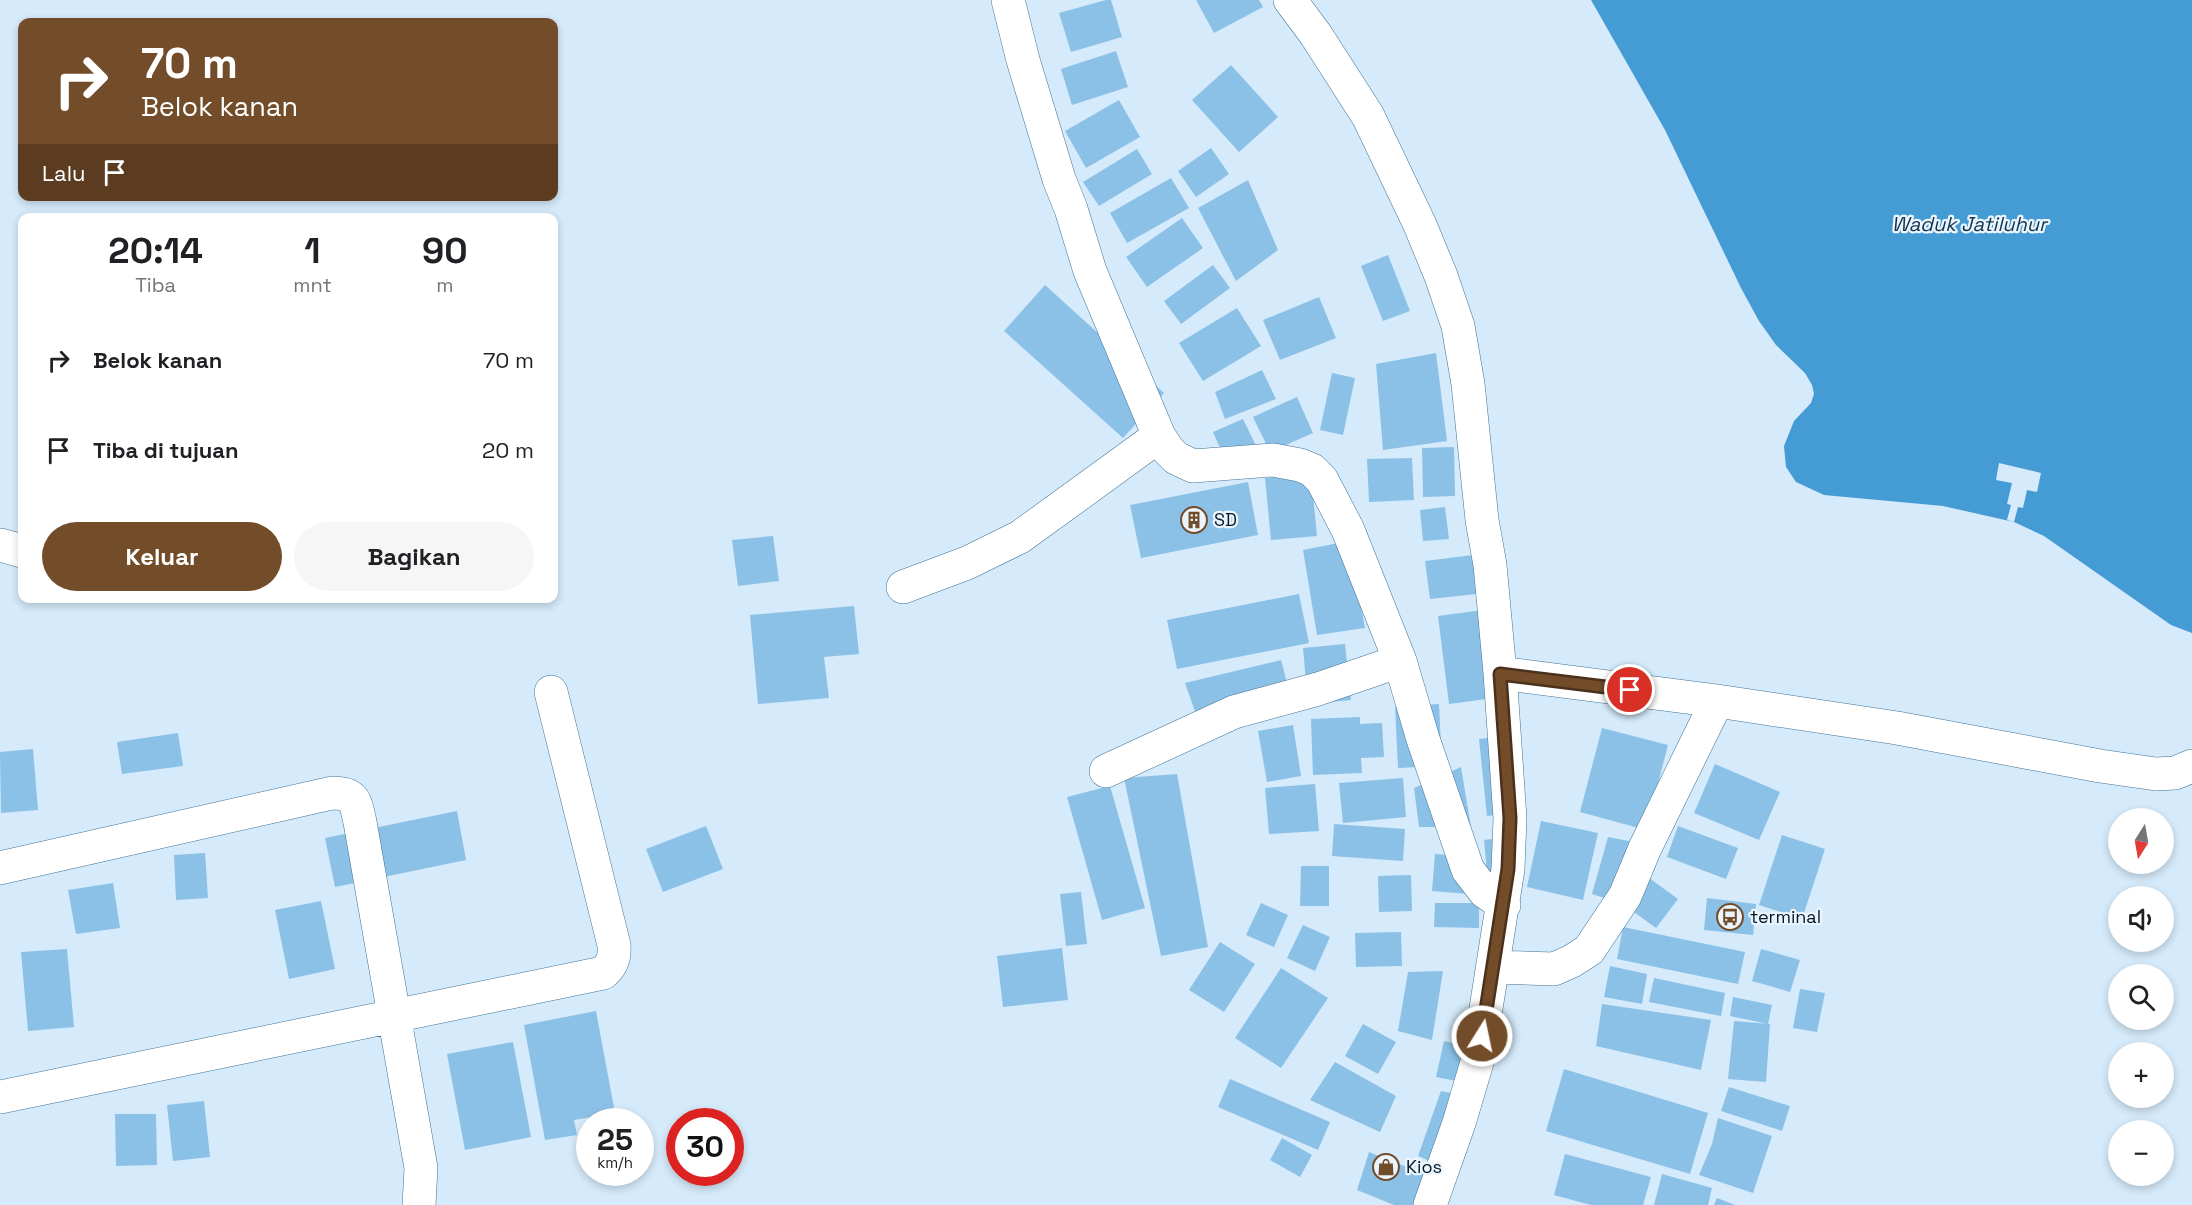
<!DOCTYPE html>
<html lang="id">
<head>
<meta charset="utf-8">
<style>
  :root { --surface:#fff; --page:#f6f6f6; --text:#202124; --muted:#757577; --accent:#734c2a }
  body { margin:0; font-family:"Space Grotesk",sans-serif; background:var(--page); color:var(--text); height:100vh; display:flex; flex-direction:column; font-size:22px; white-space:nowrap }
  * { box-sizing:border-box; margin:0 }
  p { font-size:20px; color:var(--muted) }
  .icon { flex:none; width:33px; height:33px; fill:none; stroke:currentColor; stroke-width:2; stroke-linecap:round; stroke-linejoin:round }
  .map { position:relative; flex:1; overflow:hidden }
  .details { position:absolute; left:18px; top:213px; width:540px; height:390px; display:flex; flex-direction:column; background:var(--surface); border-radius:12px; box-shadow:0 3px 9px #0003 }
  .details>* { flex:none }
  .banner { position:absolute; left:18px; top:18px; width:540px; height:183px; border-radius:12px; box-shadow:0 3px 9px #0003; background:#734c2a; color:#fff; overflow:hidden }
  .needle { width:39px; rotate:191deg }
  .tools { position:absolute; left:2108px; top:808px; display:grid; gap:12px }
  .tools a { display:grid; place-items:center; width:66px; height:66px; border-radius:50%; background:var(--surface); box-shadow:0 3px 9px #0003; font-size:30px }
  .speed { position:absolute; left:576px; top:1108px; display:flex; gap:12px; font-size:30px; font-weight:700; text-align:center }
  .speed>* { display:grid; place-content:center; width:78px; height:78px; border-radius:50%; background:var(--surface); box-shadow:0 3px 9px #0003; line-height:1 }
  .speed small { font-size:15px; font-weight:400 }
  .speed .limit { border:9px solid #d22; background:#fff; color:#111 }
  .pin { position:absolute; display:grid; place-items:center; width:51px; height:51px; color:#fff; margin:-26px; border:3px solid #fff; border-radius:50%; box-shadow:0 2px 6px #0007 }
  .me { position:absolute; width:66px; margin:-33px; rotate:10deg; stroke-linejoin:round; filter:drop-shadow(0 0 4px #0008) }
  .turn { display:flex; align-items:center; gap:21px; height:126px; padding:0 24px; font-size:27px }
  .turn .icon { width:78px; height:78px; stroke-width:2.5 }
  .turn b { display:block; font-size:42px; line-height:51px }
  .then { display:flex; align-items:center; height:57px; padding:0 24px; background:#0003; gap:12px; font-size:22px }
  .eta { display:flex; justify-content:space-evenly; align-items:center; height:102px; text-align:center }
  .eta b { font-size:36px; font-weight:800; line-height:42px }
  .action { display:flex; gap:12px; margin-top:auto; padding:12px 24px }
  .action a { flex:1; height:69px; border-radius:36px; background:var(--accent); color:#fff; font-size:24px; font-weight:800; line-height:69px; text-align:center }
  .action a+a { background:var(--page); color:var(--text) }
  ul { padding:0; list-style:none }
  li { display:flex; align-items:center; gap:18px; height:90px; padding:0 24px }
  li div { flex:1 }
  li b { display:block; font-size:22px }
  li em { font-style:normal }
  .map>svg:first-child { display:block }
</style>
</head>
<body>
<div class="map">
<svg width="2192" height="1205" viewBox="0 0 2192 1205">
  <rect width="100%" height="100%" fill="#d5eafa"/>
  <path fill="#459bd4" d="M 1591,0 L 2192,0 L 2192,633 L 2171,625 L 2044,536 L 2014,522 L 1943,506 L 1824,495 L 1796,482 L 1786,467 L 1784,446 L 1794,421 L 1811,403 L 1814,394 L 1812,385 L 1805,373 L 1776,345 L 1759,321 L 1741,288 L 1665,130 Z"/>
  <path fill="#d5eafa" d="M 1999,463 L 2041,473 L 2037,492 L 2027,490 L 2023,508 L 2018,507 L 2014,522 L 2007,520 L 2011,505 L 2007,504 L 2012,483 L 1996,480 Z"/>
  <path fill="#8cc1e7" d="M 1106,0 L 1111,0 L 1122,37 L 1071,52 L 1059,13 Z
    M 1196,0 L 1259,0 L 1263,7 L 1214,33 Z
    M 1116,51 L 1128,87 L 1072,105 L 1061,69 Z
    M 1231,65 L 1278,117 L 1239,152 L 1192,100 Z
    M 1119,100 L 1140,137 L 1086,168 L 1065,131 Z
    M 1211,148 L 1229,174 L 1196,197 L 1178,171 Z
    M 1137,149 L 1152,174 L 1099,206 L 1083,182 Z
    M 1171,178 L 1189,208 L 1127,243 L 1110,213 Z
    M 1248,180 L 1278,250 L 1236,281 L 1198,208 Z
    M 1182,218 L 1203,248 L 1147,287 L 1126,257 Z
    M 1388,255 L 1410,311 L 1383,321 L 1361,266 Z
    M 1213,265 L 1230,288 L 1181,324 L 1164,301 Z
    M 1045,285 L 1164,393 L 1123,438 L 1004,331 Z
    M 1319,297 L 1336,338 L 1280,360 L 1263,320 Z
    M 1237,308 L 1261,346 L 1203,381 L 1179,343 Z
    M 1436,353 L 1447,441 L 1383,450 L 1376,364 Z
    M 1262,370 L 1276,399 L 1225,419 L 1215,392 Z
    M 1332,373 L 1355,378 L 1343,435 L 1320,430 Z
    M 1297,397 L 1313,433 L 1270,452 L 1253,417 Z
    M 1243,419 L 1261,456 L 1230,470 L 1213,432 Z
    M 1454,447 L 1455,496 L 1423,497 L 1422,448 Z
    M 1412,458 L 1414,500 L 1369,502 L 1367,459 Z
    M 1311,474 L 1317,536 L 1271,540 L 1265,478 Z
    M 1248,482 L 1258,535 L 1141,558 L 1130,505 Z
    M 1445,507 L 1449,539 L 1423,541 L 1420,510 Z
    M 773,536 L 779,581 L 738,586 L 732,540 Z
    M 1349,541 L 1365,628 L 1317,635 L 1303,550 Z
    M 1473,555 L 1477,594 L 1430,599 L 1425,561 Z
    M 1299,594 L 1309,643 L 1177,669 L 1167,620 Z
    M 854,606 L 859,654 L 824,657 L 829,698 L 758,704 L 750,615 Z
    M 1491,609 L 1502,697 L 1449,704 L 1438,616 Z
    M 1345,644 L 1351,700 L 1308,704 L 1303,648 Z
    M 1281,660 L 1290,694 L 1202,731 L 1185,683 Z
    M 1439,704 L 1442,766 L 1398,768 L 1395,707 Z
    M 1360,717 L 1360,724 L 1382,723 L 1384,757 L 1361,758 L 1362,773 L 1313,775 L 1311,719 Z
    M 1293,725 L 1301,776 L 1267,782 L 1258,731 Z
    M 1602,728 L 1668,745 L 1646,830 L 1580,812 Z
    M 178,733 L 183,766 L 122,774 L 117,742 Z
    M 1509,736 L 1518,813 L 1487,816 L 1479,739 Z
    M 33,749 L 38,810 L 1,813 L 0,752 Z
    M 1715,764 L 1780,792 L 1759,840 L 1694,813 Z
    M 1461,767 L 1471,827 L 1419,827 L 1414,788 Z
    M 1177,774 L 1208,947 L 1161,956 L 1124,778 Z
    M 1403,778 L 1406,817 L 1343,823 L 1339,783 Z
    M 1315,784 L 1319,831 L 1269,834 L 1265,788 Z
    M 1110,786 L 1145,908 L 1102,920 L 1067,797 Z
    M 457,811 L 466,860 L 335,887 L 325,838 Z
    M 1541,821 L 1598,833 L 1583,900 L 1527,887 Z
    M 1334,824 L 1405,829 L 1403,861 L 1332,856 Z
    M 706,826 L 723,869 L 663,892 L 646,849 Z
    M 1678,826 L 1738,848 L 1726,879 L 1667,857 Z
    M 1782,835 L 1825,849 L 1802,919 L 1759,905 Z
    M 1510,837 L 1488,882 L 1484,840 Z
    M 1608,837 L 1639,843 L 1617,902 L 1592,894 Z
    M 205,853 L 208,898 L 176,900 L 174,855 Z
    M 1435,854 L 1472,857 L 1469,894 L 1432,891 Z
    M 1301,866 L 1329,866 L 1329,906 L 1300,906 Z
    M 1411,875 L 1412,911 L 1379,912 L 1378,876 Z
    M 1649,878 L 1678,899 L 1656,928 L 1627,907 Z
    M 113,883 L 120,928 L 76,934 L 68,890 Z
    M 1081,892 L 1087,944 L 1066,946 L 1060,894 Z
    M 1707,898 L 1756,904 L 1753,935 L 1704,930 Z
    M 321,901 L 335,969 L 289,979 L 275,910 Z
    M 1261,903 L 1288,915 L 1274,947 L 1246,935 Z
    M 1435,903 L 1479,903 L 1479,928 L 1434,927 Z
    M 1303,925 L 1330,937 L 1315,971 L 1287,958 Z
    M 1623,927 L 1745,952 L 1738,984 L 1617,959 Z
    M 1401,932 L 1402,966 L 1356,967 L 1355,933 Z
    M 1220,942 L 1255,964 L 1224,1012 L 1189,990 Z
    M 1062,948 L 1068,1000 L 1003,1007 L 997,956 Z
    M 67,949 L 74,1027 L 28,1031 L 21,952 Z
    M 1761,949 L 1800,960 L 1790,992 L 1752,981 Z
    M 1610,966 L 1647,974 L 1642,1004 L 1604,997 Z
    M 1281,968 L 1328,998 L 1281,1068 L 1235,1038 Z
    M 1443,971 L 1432,1040 L 1398,1031 L 1408,972 Z
    M 1654,978 L 1725,993 L 1721,1016 L 1649,1002 Z
    M 1800,989 L 1825,993 L 1817,1032 L 1793,1028 Z
    M 1733,997 L 1772,1005 L 1768,1024 L 1730,1016 Z
    M 1602,1004 L 1711,1020 L 1701,1070 L 1596,1046 Z
    M 596,1011 L 615,1113 L 574,1120 L 577,1135 L 545,1140 L 524,1025 Z
    M 1734,1021 L 1770,1024 L 1766,1082 L 1728,1079 Z
    M 1363,1024 L 1396,1042 L 1378,1074 L 1345,1056 Z
    M 1444,1041 L 1484,1050 L 1476,1085 L 1436,1077 Z
    M 513,1042 L 531,1137 L 465,1150 L 447,1054 Z
    M 1335,1062 L 1396,1096 L 1380,1132 L 1310,1100 Z
    M 1564,1069 L 1708,1113 L 1690,1174 L 1546,1131 Z
    M 1230,1079 L 1330,1122 L 1318,1150 L 1218,1107 Z
    M 1729,1087 L 1790,1106 L 1782,1131 L 1721,1111 Z
    M 1441,1091 L 1475,1098 L 1453,1171 L 1418,1156 Z
    M 204,1101 L 210,1157 L 173,1161 L 167,1105 Z
    M 115,1114 L 156,1114 L 157,1165 L 116,1166 Z
    M 1718,1118 L 1772,1136 L 1753,1193 L 1699,1175 L 1712,1144 Z
    M 1282,1138 L 1312,1155 L 1300,1177 L 1270,1160 Z
    M 1369,1152 L 1447,1183 L 1440,1205 L 1394,1205 L 1357,1190 Z
    M 1565,1154 L 1651,1177 L 1643,1205 L 1591,1205 L 1554,1195 Z
    M 1662,1174 L 1712,1188 L 1708,1205 L 1654,1205 Z
    M 1717,1198 L 1735,1205 L 1714,1205 Z"/>
  <g fill="none" stroke-linecap="round" stroke-linejoin="round">
    <defs>
      <path id="minor" d="M 1008,0 L 1023,60 L 1059,179 L 1071,209 L 1090,271 L 1159,436 L 1168,450 L 1176,458 L 1193,466 L 1273,460 L 1300,465 L 1312,470 L 1322,480 L 1348,530 L 1400,661 L 1423,739 L 1468,870 L 1485,892 L 1504,905
        M 1290,0 L 1316,35 L 1368,116 L 1420,225 L 1441,276 L 1458,326 L 1468,384 L 1482,520 L 1490,565 L 1500,673 L 1510,818 L 1508,869 L 1478,1059 L 1459,1123 L 1430,1205
        M 0,545 L 22,551
        M 903,587 L 967,563 L 1020,537 L 1159,436
        M 1500,673 L 1717,701 L 1897,728 L 2100,766 L 2156,774 L 2175,773 L 2192,766
        M 1106,771 L 1234,712 L 1318,689 L 1400,661
        M 0,868 L 332,793 C 356,793 355,801 360,822 L 421,1168 L 419,1205
        M 1494,967 L 1554,969 L 1572,961 L 1589,950 L 1625,896 L 1645,848 L 1717,701
        M 0,1097 L 603,973 C 613,965 615,956 614,945 L 551,692"/>
    </defs>
    <use href="#minor" stroke="#407396" stroke-width="34"/>
    <use href="#minor" stroke="#fff" stroke-width="33"/>
  </g>
  <g fill="none" stroke-linecap="round" stroke-linejoin="round">
    <defs>
      <path id="route" d="M 1482,1036 L 1508,869 L 1510,818 L 1500,674 L 1630,690"/>
    </defs>
    <use href="#route" stroke="#4b311b" stroke-width="15"/>
    <use href="#route" stroke="#734c2a" stroke-width="10"/>
  </g>
  <defs>
    <symbol id="building-ring" viewBox="-11 -11 22 22"><circle r="9.5" fill="#ebf5fd" stroke="#734c2a" stroke-width="1.5"/><path d="M-4-6H4V6H1V3H-1V6H-4ZM-2.5-4.3h1.7v1.8h-1.7ZM.8-4.3h1.7v1.8H.8ZM-2.5-1h1.7V.8h-1.7ZM.8-1h1.7V.8H.8Z" fill="#734c2a"/></symbol>
    <symbol id="bus-ring" viewBox="-11 -11 22 22"><circle r="9.5" fill="#ebf5fd" stroke="#734c2a" stroke-width="1.5"/><path d="M-5-6H5V4H4V6H2V4H-2V6H-4V4H-5ZM-3.5-4V0h7V-4ZM-3.5 1.2v1.5H-2V1.2ZM2 1.2v1.5H3.5V1.2Z" fill="#734c2a"/></symbol>
    <symbol id="shop-ring" viewBox="-11 -11 22 22"><circle r="9.5" fill="#ebf5fd" stroke="#734c2a" stroke-width="1.5"/><path d="M-5-2.5h2.3a2.7 3.5 0 0 1 5.4 0H5L5.5 6h-11ZM-1.5-2.5h3a1.5 2.3 0 0 0-3 0Z" fill="#734c2a"/></symbol>
  </defs>
  <g fill-rule="evenodd">
    <use href="#building-ring" x="1179" y="505" width="30" height="30"/>
    <use href="#bus-ring" x="1715" y="902" width="30" height="30"/>
    <use href="#shop-ring" x="1371" y="1152" width="30" height="30"/>
  </g>
  <g text-anchor="middle" stroke-width="4.5" stroke-linejoin="round" paint-order="stroke">
    <g font-size="18" fill="#031725" stroke="#ebf5fd" text-anchor="start">
      <text x="1214" y="526">SD</text>
      <text x="1750" y="923">terminal</text>
      <text x="1406" y="1173">Kios</text>
    </g>
    <g font-size="20" font-style="italic" fill="#10354d" stroke="#ebf5fd">
      <text x="1969" y="231">Waduk Jatiluhur</text>
    </g>
  </g>
</svg>
<div class="tools">
<a><svg class="needle" viewBox="-14 -14 28 28"><path d="M0-13l5 13h-10z" fill="#e53935"/><path d="M0 13l5-13h-10z" fill="#757577"/></svg></a>
<a><svg class="icon" aria-label="sound" viewBox="0 0 24 24"><path d="M4 9h4l5-4v14l-5-4H4zM17 9q2 3 0 6"/></svg></a>
<a><svg class="icon" aria-label="search" viewBox="0 0 24 24"><circle cx="10" cy="10" r="6"/><path d="M15 15l6 6"/></svg></a>
<a>+</a>
<a>−</a>
</div>
<div class="speed"><div>25<small>km/h</small></div><div class="limit">30</div></div>
<div class="pin" style="left:1630px;top:690px;background:#d93025"><svg class="icon" aria-label="arrive" viewBox="0 0 24 24"><path d="M6 21V4h12l-3 4 3 4H6"/></svg></div>
<svg class="me" style="left:1482px;top:1036px" viewBox="-20 -20 40 40"><circle r="17" fill="#734c2a" stroke="#fff" stroke-width="3"/><path d="M0-11L8 9 0 5-8 9z" fill="#fff"/></svg>
<div class="banner">
<div class="turn"><svg class="icon" aria-label="right" viewBox="0 0 24 24"><path d="M7 20v-9h11M14 6l5 5-5 5"/></svg><div><b>70 m</b>Belok kanan</div></div>
<div class="then">Lalu<svg class="icon" aria-label="arrive" viewBox="0 0 24 24"><path d="M6 21V4h12l-3 4 3 4H6"/></svg></div>
</div>
<section class="details">
<div class="eta">
<div><b>20:14</b><p>Tiba</p></div>
<div><b>1</b><p>mnt</p></div>
<div><b>90</b><p>m</p></div>
</div>
<ul>
<li><svg class="icon" aria-label="right" viewBox="0 0 24 24"><path d="M7 20v-9h11M14 6l5 5-5 5"/></svg><div><b>Belok kanan</b></div><em>70 m</em></li>
<li><svg class="icon" aria-label="arrive" viewBox="0 0 24 24"><path d="M6 21V4h12l-3 4 3 4H6"/></svg><div><b>Tiba di tujuan</b></div><em>20 m</em></li>
</ul>
<div class="action"><a>Keluar</a><a>Bagikan</a></div>
</section>
</div>
</body>
</html>
